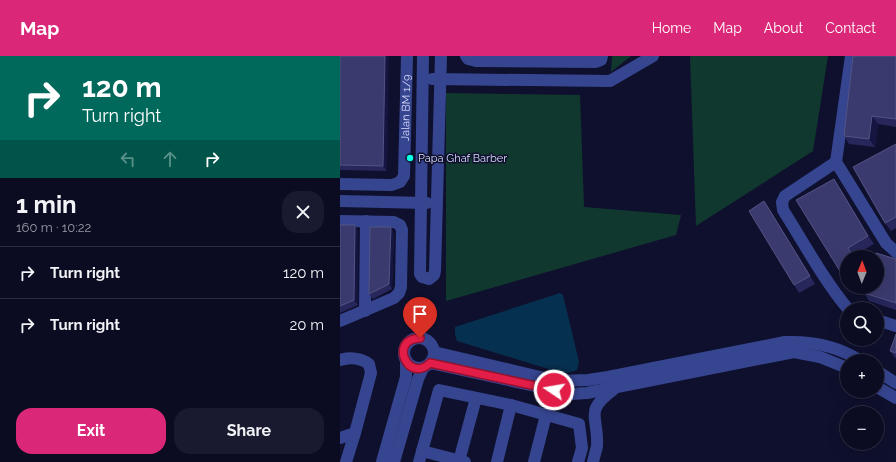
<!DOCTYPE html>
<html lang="en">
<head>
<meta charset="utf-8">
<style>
  :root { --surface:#0b0c22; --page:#191a2f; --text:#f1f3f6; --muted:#9a9ba5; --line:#2b2c40; --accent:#db2777 }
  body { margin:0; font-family:Raleway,sans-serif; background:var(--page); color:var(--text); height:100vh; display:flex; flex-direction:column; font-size:15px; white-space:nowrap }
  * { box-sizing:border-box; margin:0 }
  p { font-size:13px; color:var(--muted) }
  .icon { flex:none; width:22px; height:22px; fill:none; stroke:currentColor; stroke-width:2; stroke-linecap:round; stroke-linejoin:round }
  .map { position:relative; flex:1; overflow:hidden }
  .drawer { display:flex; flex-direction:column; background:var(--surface); width:340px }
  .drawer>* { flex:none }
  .top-card { background:#00695c; color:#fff; overflow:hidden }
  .needle { width:26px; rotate:1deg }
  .tools { position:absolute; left:500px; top:194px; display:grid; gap:8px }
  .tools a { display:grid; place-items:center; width:44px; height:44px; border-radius:50%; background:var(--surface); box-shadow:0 4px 16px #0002,0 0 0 1px var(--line); font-size:20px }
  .pin { position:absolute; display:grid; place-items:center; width:34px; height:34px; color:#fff; margin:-41px -17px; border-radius:50% 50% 50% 0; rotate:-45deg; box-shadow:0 0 4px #0007 }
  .pin .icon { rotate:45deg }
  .me { position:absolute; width:44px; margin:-22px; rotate:282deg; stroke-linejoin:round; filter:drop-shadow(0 0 3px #0008) }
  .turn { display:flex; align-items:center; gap:14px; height:84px; padding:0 16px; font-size:18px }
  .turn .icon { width:52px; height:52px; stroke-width:2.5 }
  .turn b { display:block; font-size:28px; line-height:34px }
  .lanes { display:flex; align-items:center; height:38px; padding:0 16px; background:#0003; justify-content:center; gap:20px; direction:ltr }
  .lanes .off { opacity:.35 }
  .round { display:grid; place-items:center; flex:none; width:42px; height:42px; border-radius:16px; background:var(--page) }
  .summary { display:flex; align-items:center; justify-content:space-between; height:68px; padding:0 16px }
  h1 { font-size:24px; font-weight:700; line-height:30px }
  .action { display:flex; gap:8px; margin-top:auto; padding:8px 16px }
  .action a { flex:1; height:46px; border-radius:16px; background:var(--accent); color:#fff; font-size:16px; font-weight:700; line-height:46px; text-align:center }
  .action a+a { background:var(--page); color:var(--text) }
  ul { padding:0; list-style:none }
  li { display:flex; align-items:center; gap:12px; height:52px; padding:0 16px; border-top:1px solid var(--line) }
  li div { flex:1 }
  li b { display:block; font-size:15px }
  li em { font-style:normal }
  header { display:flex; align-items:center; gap:24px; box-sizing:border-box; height:56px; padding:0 20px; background:var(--accent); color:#fff }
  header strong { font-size:19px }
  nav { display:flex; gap:22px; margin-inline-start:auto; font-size:14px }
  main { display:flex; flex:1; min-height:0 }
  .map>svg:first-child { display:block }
</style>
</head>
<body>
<header>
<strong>Map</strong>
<nav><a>Home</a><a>Map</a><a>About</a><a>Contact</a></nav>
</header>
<main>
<section class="drawer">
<div class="top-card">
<div class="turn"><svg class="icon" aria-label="right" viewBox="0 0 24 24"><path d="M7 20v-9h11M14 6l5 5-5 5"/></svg><div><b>120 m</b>Turn right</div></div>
<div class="lanes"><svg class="icon off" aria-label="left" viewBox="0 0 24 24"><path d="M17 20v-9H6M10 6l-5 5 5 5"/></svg><svg class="icon off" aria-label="ahead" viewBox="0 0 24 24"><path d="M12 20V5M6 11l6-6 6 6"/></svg><svg class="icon" aria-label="right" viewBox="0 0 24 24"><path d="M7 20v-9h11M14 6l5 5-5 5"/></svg></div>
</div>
<div class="summary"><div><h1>1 min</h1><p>160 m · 10:22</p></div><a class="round"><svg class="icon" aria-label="close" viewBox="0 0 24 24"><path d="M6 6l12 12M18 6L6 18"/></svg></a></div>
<ul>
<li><svg class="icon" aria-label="right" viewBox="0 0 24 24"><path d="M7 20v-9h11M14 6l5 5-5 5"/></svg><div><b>Turn right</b></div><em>120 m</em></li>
<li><svg class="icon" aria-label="right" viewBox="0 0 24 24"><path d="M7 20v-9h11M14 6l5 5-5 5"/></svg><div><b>Turn right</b></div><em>20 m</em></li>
</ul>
<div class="action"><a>Exit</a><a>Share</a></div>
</section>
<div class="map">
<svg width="556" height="406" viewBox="0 0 556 406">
  <rect width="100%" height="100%" fill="#0f102d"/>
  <path fill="#11382f" d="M 272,0 L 291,0 L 271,16 Z
    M 350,0 L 488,0 L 473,95 L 356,170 Z
    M 106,37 L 240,39 L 244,151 L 341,159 L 336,179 L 106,245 Z"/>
  <path fill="#06304f" d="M 220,237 L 223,239 L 239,306 L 237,314 L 228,317 L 215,315 L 117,285 L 115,278 L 115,271 Z"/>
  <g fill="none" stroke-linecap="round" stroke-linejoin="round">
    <g stroke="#364590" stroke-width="12">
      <path d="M 83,0 L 80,218 L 82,221 L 89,223 L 94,219 L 95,215 L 101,0"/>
      <path d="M 126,0 L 128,3 L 136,5 L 256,6 L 261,4 L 262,0"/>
      <path d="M 511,0 L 496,106 L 546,187 L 556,196"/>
      <path d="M 92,23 L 270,25 L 313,0"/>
      <path d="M 496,106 L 445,140 L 442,146 L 443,154 C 464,187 483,223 508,253"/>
      <path id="s1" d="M 0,128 L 52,129 L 60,126 L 64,120 L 67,0"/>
      <path d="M 0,145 L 87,147"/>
      <path d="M 0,165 L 54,166 L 60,169 L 62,174 L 61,231 L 59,237 L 54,242 L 0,265"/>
      <path d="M 25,255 L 26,165"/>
      <path d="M 537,264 L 556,270"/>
      <circle cx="79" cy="297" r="15"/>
      <path d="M 94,296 L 217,325 L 248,324 L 268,321 L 445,286 C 472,285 498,290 521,305"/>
      <path d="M 0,304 C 10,301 21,302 29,308 L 31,317 L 15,377 L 0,382"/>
      <path d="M 90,307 L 232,338 L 247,337 L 454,296 L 480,301 L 507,312"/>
      <path d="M 537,315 L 556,327"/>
      <path d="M 537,331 L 556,342"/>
      <path d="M 82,395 L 125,406"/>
      <path d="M 119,405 L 136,342"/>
      <path d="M 6,406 L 15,377"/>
      <path d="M 42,406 L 66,321 L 66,307"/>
      <path d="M 54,406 L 78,323 L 83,312"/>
      <path d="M 79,406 L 99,334 L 171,349 L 239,368 L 242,392 L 238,406"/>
      <path d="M 157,406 L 171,349"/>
      <path d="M 194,406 L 206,359"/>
      <path d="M 253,406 C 254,401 256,395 257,390 C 259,361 243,356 273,334"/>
    </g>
  </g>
  <path fill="#27275c" d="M 0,0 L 47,115 L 0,114 Z
    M 556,0 L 556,71 L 538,68 L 535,91 L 509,88 L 504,80 Z
    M 556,88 L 556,172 L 551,175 L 545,167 Z
    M 499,131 L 534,188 L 513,200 L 514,201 L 507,201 L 507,226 L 503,220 Z
    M 430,154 L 475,228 L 459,237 L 454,229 Z
    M 0,169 L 18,174 L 18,249 L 0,257 Z
    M 54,177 L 52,233 L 33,243 L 29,238 Z
    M 556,203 L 556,254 L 529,245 L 524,237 Z
    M 556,278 L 556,303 L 550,295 Z"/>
  <path fill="#151542" d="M 45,0 L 49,0 L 47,115 L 43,110 Z
    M 532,60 L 538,68 L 535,91 L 529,83 Z
    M 494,123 L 499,131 L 534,188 L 528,180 Z
    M 424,145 L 430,154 L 475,228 L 470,220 Z
    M 15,169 L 18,174 L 18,249 L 14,244 Z
    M 51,171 L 54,177 L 52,233 L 49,228 Z"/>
  <path fill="#3a3a6e" stroke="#535484" d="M 0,0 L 45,0 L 43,110 L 0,109 Z
    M 513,0 L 556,0 L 556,63 L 532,60 L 529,83 L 504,80 Z
    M 556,88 L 556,161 L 545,167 L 513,111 Z
    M 494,123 L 528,180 L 508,192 L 513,201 L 507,201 L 507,218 L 503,220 L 456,144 Z
    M 424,145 L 470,220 L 454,229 L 409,155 Z
    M 0,169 L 15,169 L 14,244 L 0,250 Z
    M 30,171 L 51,171 L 49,228 L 29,238 Z
    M 536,197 L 556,203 L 556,247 L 524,237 L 526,231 L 537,231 L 537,201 L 534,201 Z
    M 556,278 L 556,297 L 550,295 Z"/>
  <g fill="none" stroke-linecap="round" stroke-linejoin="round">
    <defs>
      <path id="route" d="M 80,282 C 48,283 68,328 90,307 L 214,334"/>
    </defs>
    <use href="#route" stroke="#92132f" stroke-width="10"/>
    <use href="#route" stroke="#e11d48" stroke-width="7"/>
  </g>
  <circle fill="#07ffe5" stroke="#0f102d" stroke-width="1.5" cx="70" cy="102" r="4"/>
  <g text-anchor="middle" stroke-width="3" stroke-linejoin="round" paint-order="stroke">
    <g font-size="11" fill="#dbdeff" stroke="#0f102d">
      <text dy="4" stroke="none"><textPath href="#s1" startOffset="136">Jalan BM 1/9</textPath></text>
    </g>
    <g font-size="11" fill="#dbdeff" stroke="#0f102d" text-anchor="start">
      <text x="78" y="106">Papa Ghaf Barber</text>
    </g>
  </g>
</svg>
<div class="tools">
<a><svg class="needle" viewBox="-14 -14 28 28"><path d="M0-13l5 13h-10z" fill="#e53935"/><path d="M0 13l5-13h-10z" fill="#9a9ba5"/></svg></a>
<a><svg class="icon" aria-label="search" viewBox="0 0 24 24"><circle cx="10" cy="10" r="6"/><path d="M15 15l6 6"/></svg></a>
<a>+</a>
<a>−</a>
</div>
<div class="pin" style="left:80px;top:282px;background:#d93025"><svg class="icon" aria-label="arrive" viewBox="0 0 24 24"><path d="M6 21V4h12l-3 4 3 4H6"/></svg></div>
<svg class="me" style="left:214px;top:334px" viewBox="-20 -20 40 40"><circle r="17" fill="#e11d48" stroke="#fff" stroke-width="3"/><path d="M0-11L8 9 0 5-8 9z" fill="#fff"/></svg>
</div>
</main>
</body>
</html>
